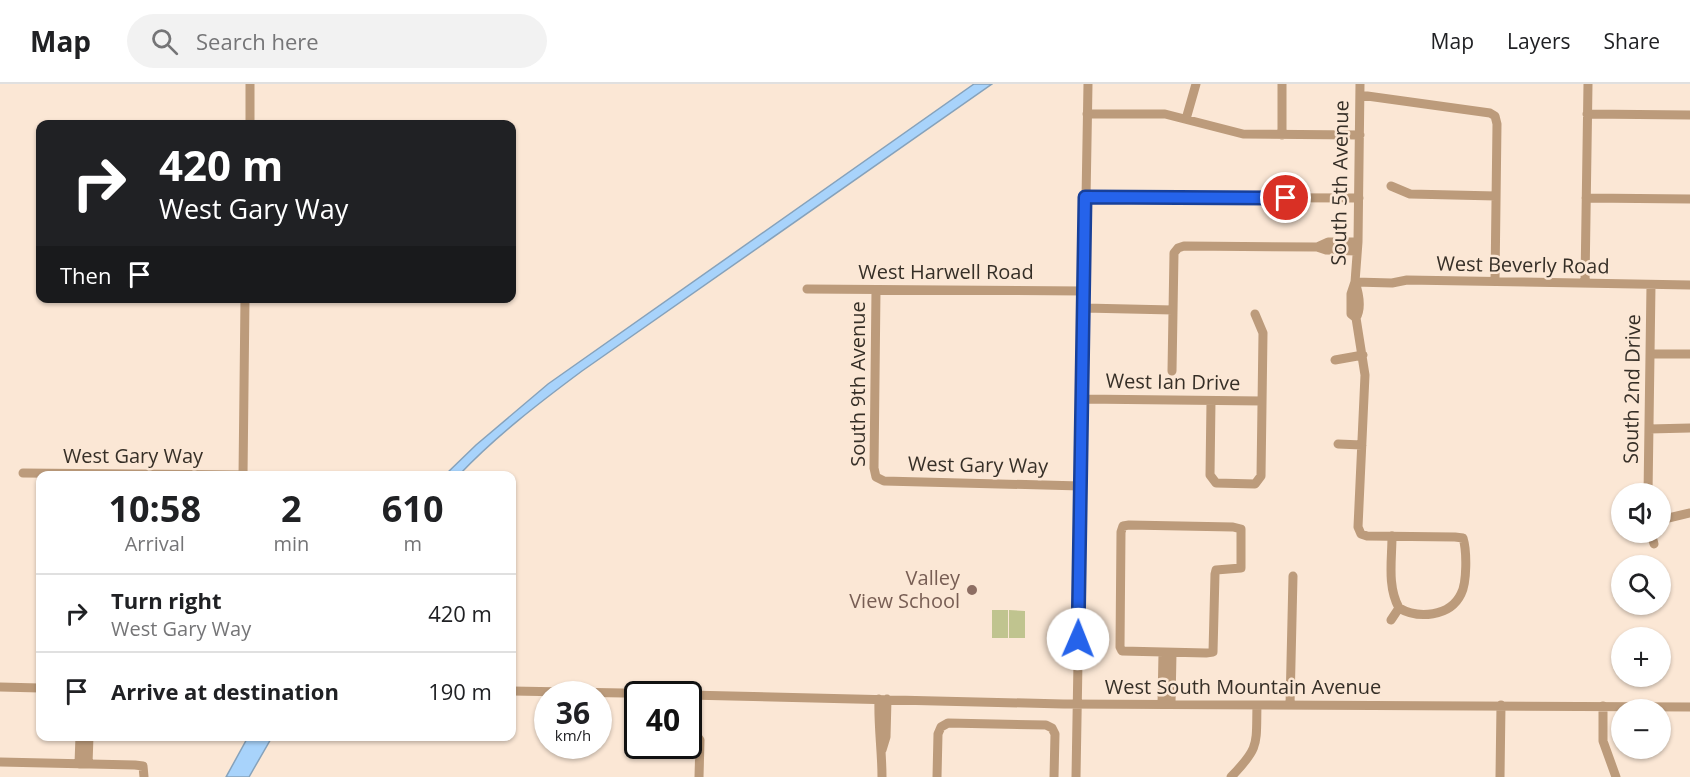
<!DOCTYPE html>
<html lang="en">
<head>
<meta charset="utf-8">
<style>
  :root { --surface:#fff; --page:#f2f2f2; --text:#202124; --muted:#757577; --line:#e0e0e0 }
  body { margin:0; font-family:"Open Sans",sans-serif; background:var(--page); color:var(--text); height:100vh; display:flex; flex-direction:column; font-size:22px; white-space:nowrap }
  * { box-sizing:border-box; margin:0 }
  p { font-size:20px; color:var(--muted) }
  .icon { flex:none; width:33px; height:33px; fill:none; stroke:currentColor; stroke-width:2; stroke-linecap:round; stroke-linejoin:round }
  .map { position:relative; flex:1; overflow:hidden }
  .drawer { position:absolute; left:36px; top:387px; width:480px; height:270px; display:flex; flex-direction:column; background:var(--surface); border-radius:12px; box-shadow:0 2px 4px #0004 }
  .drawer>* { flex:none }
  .hud { position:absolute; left:36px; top:36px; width:480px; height:183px; border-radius:12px; box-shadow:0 2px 4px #0004; background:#202124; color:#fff; overflow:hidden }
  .fabs { position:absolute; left:1611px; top:399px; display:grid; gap:12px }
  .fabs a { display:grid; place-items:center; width:60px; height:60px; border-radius:50%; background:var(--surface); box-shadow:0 2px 4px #0004; font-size:30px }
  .speed { position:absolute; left:534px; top:597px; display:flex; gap:12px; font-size:30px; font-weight:700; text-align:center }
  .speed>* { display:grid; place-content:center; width:78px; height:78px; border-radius:50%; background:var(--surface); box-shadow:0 2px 4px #0004; line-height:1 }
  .speed small { font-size:15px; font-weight:400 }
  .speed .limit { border:3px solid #111; border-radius:9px; background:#fff; color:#111 }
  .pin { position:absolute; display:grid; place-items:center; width:51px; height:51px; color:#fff; margin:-26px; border:3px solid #fff; border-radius:50%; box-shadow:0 2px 6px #0007 }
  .me { position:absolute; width:66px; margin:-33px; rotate:1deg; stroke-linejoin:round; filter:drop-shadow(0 0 4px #0008) }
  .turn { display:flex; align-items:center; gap:21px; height:126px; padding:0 24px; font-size:27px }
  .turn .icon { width:78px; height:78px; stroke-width:2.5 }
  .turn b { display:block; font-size:42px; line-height:51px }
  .then { display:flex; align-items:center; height:57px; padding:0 24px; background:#0003; gap:12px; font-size:22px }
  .eta { display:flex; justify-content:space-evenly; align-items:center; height:102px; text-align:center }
  .eta b { font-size:36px; font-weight:700; line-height:42px }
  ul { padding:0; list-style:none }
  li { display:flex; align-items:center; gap:18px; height:78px; padding:0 24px; border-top:2px solid var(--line) }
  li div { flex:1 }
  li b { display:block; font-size:22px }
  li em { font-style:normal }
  header { display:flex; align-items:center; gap:36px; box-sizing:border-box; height:84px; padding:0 30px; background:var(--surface); border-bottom:2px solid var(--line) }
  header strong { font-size:28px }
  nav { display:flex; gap:33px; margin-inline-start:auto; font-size:21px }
  .search { width:420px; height:54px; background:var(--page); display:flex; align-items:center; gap:15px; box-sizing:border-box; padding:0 21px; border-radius:33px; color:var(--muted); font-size:22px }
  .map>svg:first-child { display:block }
</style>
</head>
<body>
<header>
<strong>Map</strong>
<div class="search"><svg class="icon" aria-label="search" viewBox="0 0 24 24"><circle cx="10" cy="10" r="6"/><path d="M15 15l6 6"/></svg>Search here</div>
<nav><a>Map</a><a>Layers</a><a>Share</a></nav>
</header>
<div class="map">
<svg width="1690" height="693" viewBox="0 0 1690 693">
  <rect width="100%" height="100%" fill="#fbe7d5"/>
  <path fill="#c0c48f" d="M 992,526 L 1008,526 L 1008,554 L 992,554 Z
    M 1009,526 L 1025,527 L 1025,554 L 1009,554 Z"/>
  <path fill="#a8d3fb" stroke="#86a2bb" stroke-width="1.5" d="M 974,0 L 992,0 L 582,287 C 539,319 496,352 459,391 L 445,391 L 476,361 L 548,300 Z
    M 248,653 L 272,653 L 249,693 L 226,693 Z"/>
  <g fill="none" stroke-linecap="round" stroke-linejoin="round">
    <path stroke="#bc9b7b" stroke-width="9" d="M 1360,0 L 1358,158 L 1355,198 L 1351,210 L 1351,230 L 1356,234 L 1365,291 L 1358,443 L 1361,450 L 1367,452 L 1455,453 L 1463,454 C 1467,467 1467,499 1461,510 C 1450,533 1418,535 1399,524
      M 1360,11 L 1490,29 L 1495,32 L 1497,40 L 1495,197
      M 1087,30 L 1165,30 L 1243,50 L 1360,51
      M 1587,30 L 1690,31
      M 1186,35 L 1196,0
      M 250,40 L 250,0
      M 1282,51 L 1282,0
      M 1391,102 L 1410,110 L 1496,112
      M 1085,113 L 1359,114
      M 1586,114 L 1690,115
      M 1317,163 L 1328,158 L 1358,158
      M 1355,198 L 1392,199 L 1407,196 L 1690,201
      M 1355,198 C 1359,210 1362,224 1356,234
      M 1585,198 L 1588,0
      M 807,205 L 1084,207
      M 876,206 L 874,384 L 876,393 L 884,397 L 1081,402
      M 1084,224 L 1173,226
      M 1651,270 L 1690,270
      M 1335,276 L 1363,271
      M 1172,287 L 1174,169 L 1178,164 L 1184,162 L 1317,163 L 1326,166 L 1356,167
      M 1082,315 L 1262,317
      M 1211,317 L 1210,391 L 1216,399 L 1255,400 L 1261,392 L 1263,249 L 1255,230
      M 1649,345 L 1690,344
      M 1338,360 L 1362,361
      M 23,389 L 243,391
      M 243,392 L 245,214
      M 1648,410 L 1651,201
      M 1660,436 L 1690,429
      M 1129,441 L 1233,443 L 1241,445 L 1241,484 L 1216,486 L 1215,490 L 1213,568 L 1206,569 L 1122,567 L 1120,563 L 1121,448 L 1123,442 Z
      M 1651,448 L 1654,460
      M 1392,452 C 1392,476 1387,502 1399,524
      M 1391,536 L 1399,524
      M 0,603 L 40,604
      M 512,607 L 679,610
      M 688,611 L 1063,620 L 1690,623
      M 879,615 C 878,641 882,667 882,693
      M 1162,620 L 1163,569
      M 1171,620 L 1172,569
      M 1290,621 L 1293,492
      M 1603,622 L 1603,657 L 1616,693
      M 688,639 L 700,656 L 699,693
      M 688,661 L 699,673
      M 882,666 L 886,653 L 887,615
      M 0,678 L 135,681 L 143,682 L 144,693
      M 79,680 L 80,652
      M 88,680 L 89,652
      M 937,693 L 938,650 L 941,643 L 948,639 L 1046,641 L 1052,644 L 1055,650 L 1054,693
      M 1076,693 L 1088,0
      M 1231,693 C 1260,663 1256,661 1257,621
      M 1500,693 L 1501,621"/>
  </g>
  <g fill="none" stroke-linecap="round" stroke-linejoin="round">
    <defs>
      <path id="route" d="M 1078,555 L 1085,113 L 1286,114"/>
    </defs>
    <use href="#route" stroke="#184099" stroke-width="15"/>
    <use href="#route" stroke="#2563eb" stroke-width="10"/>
  </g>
  <circle fill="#8d6e63" stroke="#fbe7d5" stroke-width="2" cx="972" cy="506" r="6"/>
  <g text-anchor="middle" stroke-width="5" stroke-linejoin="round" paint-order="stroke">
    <g font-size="20" fill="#362f27" stroke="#fbe7d5">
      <text transform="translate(1340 99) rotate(-89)" y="7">South 5th Avenue</text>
      <text transform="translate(1523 181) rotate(1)" y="7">West Beverly Road</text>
      <text x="946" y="195">West Harwell Road</text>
      <text transform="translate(1173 298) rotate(1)" y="7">West Ian Drive</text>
      <text transform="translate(858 300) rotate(-90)" y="7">South 9th Avenue</text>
      <text transform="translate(1632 305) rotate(-89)" y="7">South 2nd Drive</text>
      <text x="133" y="379">West Gary Way</text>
      <text transform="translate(978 381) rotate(1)" y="7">West Gary Way</text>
      <text x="1243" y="610">West South Mountain Avenue</text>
    </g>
    <g font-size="20" fill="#785e54" stroke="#fbe7d5" text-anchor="end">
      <text x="960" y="501">Valley<tspan x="960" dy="23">View School</tspan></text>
    </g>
  </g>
</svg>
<div class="fabs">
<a><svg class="icon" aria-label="sound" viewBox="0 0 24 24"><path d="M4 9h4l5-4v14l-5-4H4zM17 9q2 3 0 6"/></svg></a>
<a><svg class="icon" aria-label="search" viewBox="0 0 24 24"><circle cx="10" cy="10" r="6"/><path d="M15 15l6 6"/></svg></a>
<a>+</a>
<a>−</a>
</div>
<div class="speed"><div>36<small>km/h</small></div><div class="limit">40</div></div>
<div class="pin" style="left:1286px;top:114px;background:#d93025"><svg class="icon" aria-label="arrive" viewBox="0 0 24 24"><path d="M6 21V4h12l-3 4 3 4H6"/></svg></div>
<svg class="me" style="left:1078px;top:555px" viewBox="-20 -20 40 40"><circle r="19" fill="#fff"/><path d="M0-13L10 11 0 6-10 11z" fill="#2563eb"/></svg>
<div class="hud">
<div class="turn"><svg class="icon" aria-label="right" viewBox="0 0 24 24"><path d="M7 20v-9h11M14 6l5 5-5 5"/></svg><div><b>420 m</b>West Gary Way</div></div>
<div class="then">Then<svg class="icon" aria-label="arrive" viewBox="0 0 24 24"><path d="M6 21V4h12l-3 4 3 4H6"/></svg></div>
</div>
<section class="drawer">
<div class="eta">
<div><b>10:58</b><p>Arrival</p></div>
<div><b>2</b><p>min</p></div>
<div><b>610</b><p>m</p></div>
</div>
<ul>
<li><svg class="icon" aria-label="right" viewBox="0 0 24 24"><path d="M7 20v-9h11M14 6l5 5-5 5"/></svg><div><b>Turn right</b><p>West Gary Way</p></div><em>420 m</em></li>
<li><svg class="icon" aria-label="arrive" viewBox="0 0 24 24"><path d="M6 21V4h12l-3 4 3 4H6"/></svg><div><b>Arrive at destination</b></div><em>190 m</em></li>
</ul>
</section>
</div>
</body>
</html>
